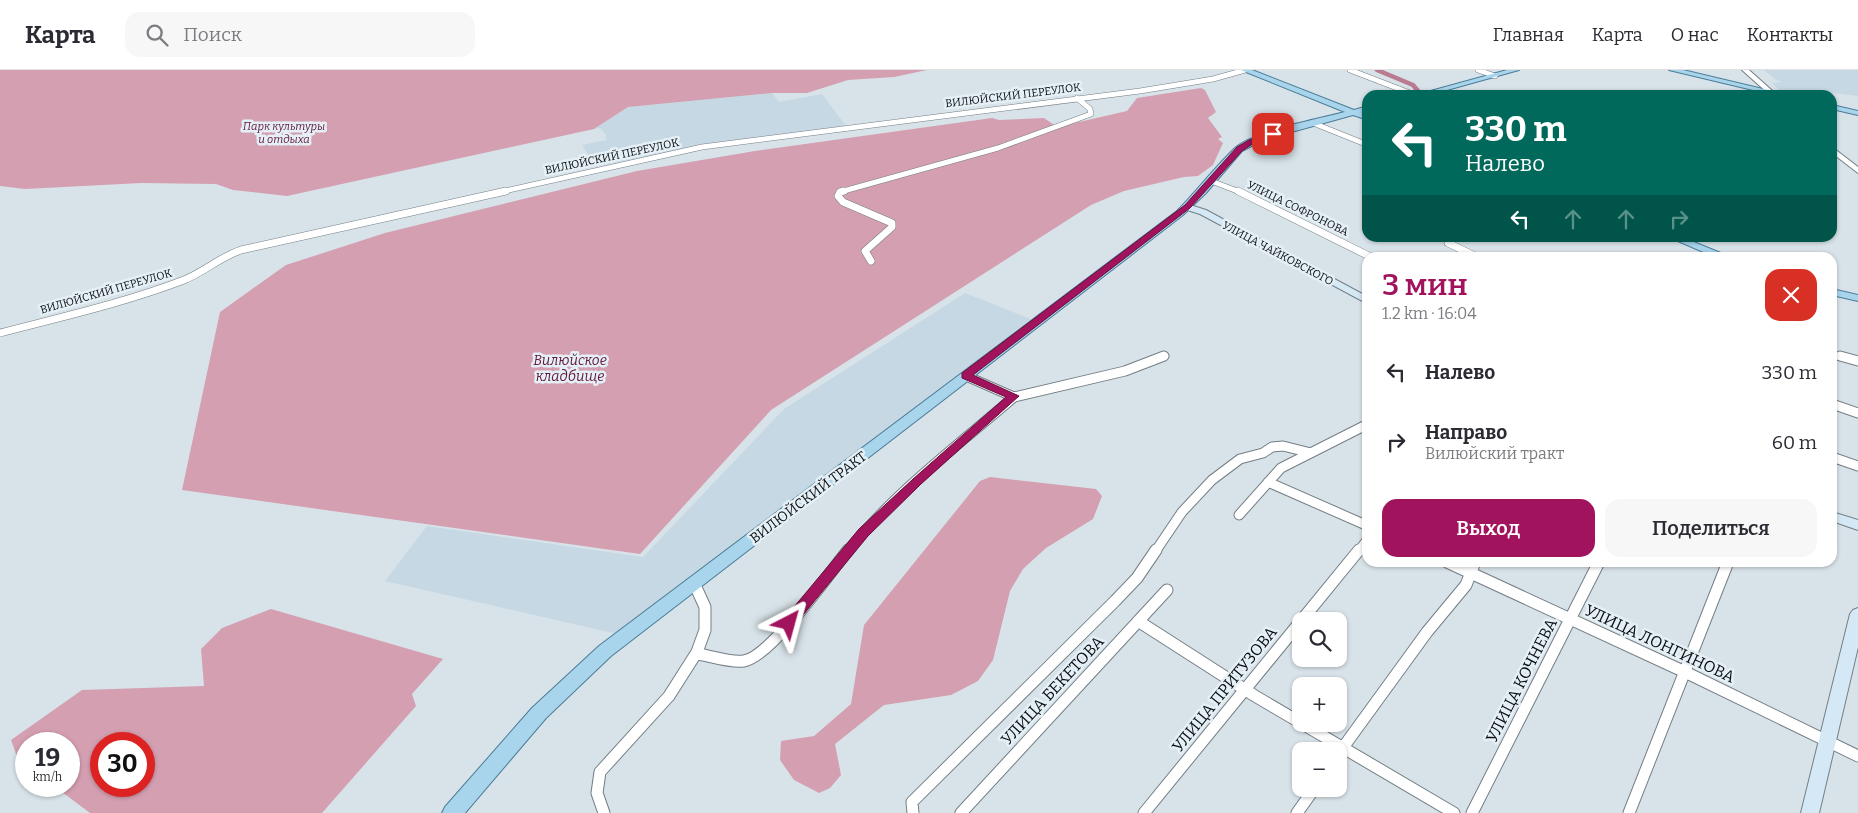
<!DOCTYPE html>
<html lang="ru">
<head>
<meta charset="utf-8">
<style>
  :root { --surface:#fff; --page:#f7f7f7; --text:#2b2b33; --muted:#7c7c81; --line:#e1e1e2; --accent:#a1145d }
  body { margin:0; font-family:Bitter,serif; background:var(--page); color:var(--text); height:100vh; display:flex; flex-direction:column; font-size:19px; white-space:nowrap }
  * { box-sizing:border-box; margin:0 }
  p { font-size:16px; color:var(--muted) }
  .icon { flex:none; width:28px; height:28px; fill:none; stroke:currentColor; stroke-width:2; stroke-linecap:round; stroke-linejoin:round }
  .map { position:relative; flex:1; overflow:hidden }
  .sheet { position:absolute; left:1362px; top:182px; width:475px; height:315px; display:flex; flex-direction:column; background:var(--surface); border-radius:15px; box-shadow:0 1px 4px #0004 }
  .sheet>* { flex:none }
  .guide { position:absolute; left:1362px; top:20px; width:475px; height:152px; border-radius:15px; box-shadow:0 1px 4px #0004; background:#00695c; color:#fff; overflow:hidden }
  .buttons { position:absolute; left:1292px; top:542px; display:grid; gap:10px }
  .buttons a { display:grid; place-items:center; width:55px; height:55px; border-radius:10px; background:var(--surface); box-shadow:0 1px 4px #0004; font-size:25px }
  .speed { position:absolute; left:15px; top:662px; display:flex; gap:10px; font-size:25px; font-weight:700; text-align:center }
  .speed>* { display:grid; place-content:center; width:65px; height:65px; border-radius:50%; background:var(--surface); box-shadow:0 1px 4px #0004; line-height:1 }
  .speed small { font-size:12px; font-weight:400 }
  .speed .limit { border:8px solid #d22; background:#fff; color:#111 }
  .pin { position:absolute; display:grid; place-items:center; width:42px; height:42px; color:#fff; margin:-21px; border-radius:10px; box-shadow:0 2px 8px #0006 }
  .me { position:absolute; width:55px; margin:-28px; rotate:39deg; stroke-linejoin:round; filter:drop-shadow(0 0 4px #0008) }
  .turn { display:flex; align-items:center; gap:18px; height:105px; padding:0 20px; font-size:22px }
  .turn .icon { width:65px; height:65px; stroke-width:2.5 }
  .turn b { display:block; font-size:35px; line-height:42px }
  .lanes { display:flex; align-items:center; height:48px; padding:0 20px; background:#0003; justify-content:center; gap:25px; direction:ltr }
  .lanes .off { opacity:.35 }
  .round { display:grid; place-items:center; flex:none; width:52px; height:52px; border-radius:15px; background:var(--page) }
  .overview { display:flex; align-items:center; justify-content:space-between; height:85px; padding:0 20px }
  h1 { font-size:30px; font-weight:600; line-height:38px; color:var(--accent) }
  .button { display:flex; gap:10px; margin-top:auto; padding:10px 20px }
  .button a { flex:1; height:58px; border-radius:15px; background:var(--accent); color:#fff; font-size:20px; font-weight:600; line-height:58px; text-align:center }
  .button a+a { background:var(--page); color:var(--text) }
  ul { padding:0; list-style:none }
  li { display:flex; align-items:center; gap:15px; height:70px; padding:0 20px }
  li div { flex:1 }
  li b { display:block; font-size:19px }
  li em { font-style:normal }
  header { display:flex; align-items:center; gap:30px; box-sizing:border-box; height:70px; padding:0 25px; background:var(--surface); border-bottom:1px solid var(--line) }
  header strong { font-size:24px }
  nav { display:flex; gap:28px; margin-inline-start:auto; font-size:18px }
  .search { width:350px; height:45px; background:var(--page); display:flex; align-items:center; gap:12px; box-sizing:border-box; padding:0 18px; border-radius:15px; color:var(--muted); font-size:19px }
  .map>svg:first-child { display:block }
</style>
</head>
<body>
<header>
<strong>Карта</strong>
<div class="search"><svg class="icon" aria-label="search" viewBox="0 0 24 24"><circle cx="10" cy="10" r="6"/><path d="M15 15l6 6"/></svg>Поиск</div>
<nav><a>Главная</a><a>Карта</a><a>О нас</a><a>Контакты</a></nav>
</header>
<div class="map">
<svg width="1858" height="743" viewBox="0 0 1858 743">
  <rect width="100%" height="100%" fill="#d8e3e9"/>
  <path fill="#c6d8e3" d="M 1764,0 L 1858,0 L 1858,26 L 1833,23 L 1830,25 L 1798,25 L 1780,21 L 1772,13 L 1783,12 L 1776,10 Z
    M 772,23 L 779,32 L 822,24 L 846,56 L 705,75 L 602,95 L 589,86 L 582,75 L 607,70 L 605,67 L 607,66 L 600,58 L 594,59 L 628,37 Z
    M 965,223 L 1031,249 L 617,564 L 385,511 L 427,456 L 643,487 L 784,339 Z"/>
  <path fill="#d49fb1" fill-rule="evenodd" d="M 0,0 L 927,0 L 894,7 L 848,10 L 807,23 L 772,23 L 628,37 L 594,59 L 287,126 L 233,120 L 216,114 L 141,113 L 25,119 L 0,116 Z
    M 1201,18 L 1205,20 L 1216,42 L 1208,48 L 1222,67 L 1218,69 L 1223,73 L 1213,95 L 1198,106 L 1184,107 L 1124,121 L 1091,135 L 771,340 L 640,484 L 182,420 L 220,242 L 286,195 L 385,163 L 637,101 L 755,81 L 992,48 L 999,50 L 1044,48 L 1057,57 L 1127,41 L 1137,28 Z
    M 990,407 L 1096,419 L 1102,426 L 1093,449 L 1046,478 L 1023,499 L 1010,521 L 993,590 L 978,611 L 951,625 L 884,635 L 835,674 L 841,705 L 830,718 L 819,723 L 794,710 L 780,690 L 781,671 L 814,666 L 851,634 L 864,555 L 980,411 Z
    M 271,539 L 443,589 L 412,624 L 416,636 L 322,743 L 90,743 L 58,719 L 59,716 L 69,716 L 69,674 L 26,674 L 26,698 L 22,700 L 11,670 L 82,620 L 204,616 L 201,579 L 222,558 ZM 101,674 L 144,674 L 144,716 L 101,716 Z"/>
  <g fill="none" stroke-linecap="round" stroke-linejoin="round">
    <path stroke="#ba7b91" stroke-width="4.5" d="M 1377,0 L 1413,15 L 1418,21"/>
    <defs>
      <path id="minor-far3" d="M 1350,0 L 1415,25
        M 1478,0 L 1495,6
        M 1313,53 L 1368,75
        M 1211,111 L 1240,122
        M 500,122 L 702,77 L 1140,21 L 1213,9 L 1245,0
        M 840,122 L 998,78 L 1091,44 L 1090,39 L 1077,28"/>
      <path id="minor-far2" d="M 844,121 L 840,122 L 838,126 L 843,132 L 892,153 L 892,157 L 865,181 L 871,191
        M 1238,121 L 1373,188
        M 1448,173 L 1479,188
        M 0,263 C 61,247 124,233 184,210 C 204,202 220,187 241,180 L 506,121"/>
      <path id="minor-far1" d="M 1840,286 L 1858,291
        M 966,306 L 1014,327 L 1125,301 L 1164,286
        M 1832,334 L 1858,343
        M 1832,387 L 1858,396
        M 1268,412 L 1368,456
        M 1239,445 L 1281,398 L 1368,354
        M 847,482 C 894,423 957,376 1014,327
        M 1155,482 L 1182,442 L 1212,410 L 1240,389 L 1263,383 L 1272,377 L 1283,376 L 1311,383
        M 1358,482 L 1368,469"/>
      <path id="minor" d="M 1447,492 L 1685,602 L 1858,686
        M 1138,551 L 1255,626 L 1454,743
        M 698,584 C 711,586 730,593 744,591 C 770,587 829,504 848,480
        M 1339,683 L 1427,562 L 1466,515 L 1475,492
        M 604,743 L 597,723 L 600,702 L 669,626 L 697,582 L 705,560 L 705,537 L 694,513
        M 913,743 L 912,732 L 1115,531 L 1137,508 L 1156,480
        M 961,743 L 1167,520
        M 1144,743 L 1359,480
        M 1297,743 L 1314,719
        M 1472,743 L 1599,492
        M 1629,743 L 1728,492"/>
      <path id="tertiary" d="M 1742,0 L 1749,0 L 1777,25 L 1770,25 Z
        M 1832,77 L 1858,97 L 1858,103 L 1832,83 Z"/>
      <path id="secondary" d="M 1187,134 L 1206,140 L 1368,227 L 1368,234 L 1200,144 L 1184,139 L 1184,135 Z
        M 1832,442 L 1858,450 L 1858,460 L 1832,451 Z
        M 1858,538 L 1858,577 L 1819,743 L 1801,743 L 1850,544 L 1853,540 Z"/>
      <path id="primary" d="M 1241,0 L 1252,0 L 1354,40 L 1368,36 L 1368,41 L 1361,42 L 1368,45 L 1368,50 L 1353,45 L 1263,70 L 1242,81 L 1206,123 L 1183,145 L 611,586 L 546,648 L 465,743 L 442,743 L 445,737 L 532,638 L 599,576 L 1177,141 C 1197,121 1214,98 1235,78 C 1254,61 1318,49 1345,42 Z
        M 1507,0 L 1519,0 L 1429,25 L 1416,25 Z
        M 1669,0 L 1683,0 L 1788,25 L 1774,25 Z
        M 1832,35 L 1858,41 L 1858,45 L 1832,39 Z
        M 1671,168 L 1684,168 L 1733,188 L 1717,188 Z
        M 1832,219 L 1858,225 L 1858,231 L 1832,225 Z"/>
    </defs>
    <use href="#minor-far3" stroke="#747e84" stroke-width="6"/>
    <use href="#minor-far2" stroke="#747e84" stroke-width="8"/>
    <use href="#minor-far1" stroke="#747e84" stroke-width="11"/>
    <use href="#minor" stroke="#747e84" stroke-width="13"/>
    <use href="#tertiary" stroke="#747e84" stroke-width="2"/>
    <use href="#secondary" stroke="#747e84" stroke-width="2"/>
    <use href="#primary" stroke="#4b7c97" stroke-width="2"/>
    <use href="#minor-far3" stroke="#fff" stroke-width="5"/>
    <use href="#minor-far2" stroke="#fff" stroke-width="7"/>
    <use href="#minor-far1" stroke="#fff" stroke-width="9"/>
    <use href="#minor" stroke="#fff" stroke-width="11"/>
    <use href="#tertiary" fill="#fff" fill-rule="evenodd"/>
    <use href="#secondary" fill="#d4e9f5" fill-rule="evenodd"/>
    <use href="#primary" fill="#a8d4ec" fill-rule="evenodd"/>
  </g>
  <path fill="#a1145d" stroke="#690d3c" d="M 1273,62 L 1275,66 L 1254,73 L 1242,81 L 1190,138 L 973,305 L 1019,326 L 921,414 L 868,466 L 794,556 L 784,556 L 782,553 L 784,549 L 859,459 L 913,409 L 1006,327 L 962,308 L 962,303 L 1185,135 L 1237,77 L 1249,70 Z"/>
  <g text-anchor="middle" stroke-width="5" stroke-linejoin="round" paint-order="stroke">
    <g font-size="11" fill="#0a0e10" stroke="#e5f0f6">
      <text transform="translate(1013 25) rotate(-7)" y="4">ВИЛЮЙСКИЙ ПЕРЕУЛОК</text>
      <text transform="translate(612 86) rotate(-12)" y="4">ВИЛЮЙСКИЙ ПЕРЕУЛОК</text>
      <text transform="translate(1298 138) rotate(26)" y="4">УЛИЦА СОФРОНОВА</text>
      <text transform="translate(1278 183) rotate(28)" y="4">УЛИЦА ЧАЙКОВСКОГО</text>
      <text transform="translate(106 221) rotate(-16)" y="4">ВИЛЮЙСКИЙ ПЕРЕУЛОК</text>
    </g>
    <g font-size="11" font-style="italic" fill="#64173b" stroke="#e5f0f6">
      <text x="284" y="60">Парк культуры<tspan x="284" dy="13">и отдыха</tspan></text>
    </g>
    <g font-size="14" font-style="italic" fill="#64173b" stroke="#e5f0f6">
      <text x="570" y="295">Вилюйское<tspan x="570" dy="16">кладбище</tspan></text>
    </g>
    <g font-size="14" fill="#0a0e10" stroke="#e5f0f6">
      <text transform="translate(808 427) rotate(-37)" y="5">ВИЛЮЙСКИЙ ТРАКТ</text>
    </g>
    <g font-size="16" fill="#0a0e10" stroke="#e5f0f6">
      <text transform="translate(1660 573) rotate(25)" y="6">УЛИЦА ЛОНГИНОВА</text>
      <text transform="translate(1521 610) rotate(-63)" y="6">УЛИЦА КОЧНЕВА</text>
      <text transform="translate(1224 619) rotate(-51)" y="6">УЛИЦА ПРИТУЗОВА</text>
      <text transform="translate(1052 620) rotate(-47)" y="6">УЛИЦА БЕКЕТОВА</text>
    </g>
  </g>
</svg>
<div class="buttons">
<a><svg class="icon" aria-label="search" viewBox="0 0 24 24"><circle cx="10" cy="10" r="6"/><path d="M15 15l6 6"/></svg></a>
<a>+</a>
<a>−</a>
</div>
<div class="speed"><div>19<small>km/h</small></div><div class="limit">30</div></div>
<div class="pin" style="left:1273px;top:64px;background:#d93025"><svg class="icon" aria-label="arrive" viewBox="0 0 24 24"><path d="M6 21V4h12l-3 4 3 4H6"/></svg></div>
<svg class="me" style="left:789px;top:553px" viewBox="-20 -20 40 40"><path d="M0-17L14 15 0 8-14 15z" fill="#a1145d" stroke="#fff" stroke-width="4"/></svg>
<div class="guide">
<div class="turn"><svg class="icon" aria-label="left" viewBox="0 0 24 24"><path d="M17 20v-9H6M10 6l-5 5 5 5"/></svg><div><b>330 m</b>Налево</div></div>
<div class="lanes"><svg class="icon" aria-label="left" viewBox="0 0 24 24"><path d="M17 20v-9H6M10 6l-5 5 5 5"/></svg><svg class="icon off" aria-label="ahead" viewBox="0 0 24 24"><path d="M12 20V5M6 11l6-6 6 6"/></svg><svg class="icon off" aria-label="ahead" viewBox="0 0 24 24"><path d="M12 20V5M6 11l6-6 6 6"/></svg><svg class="icon off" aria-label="right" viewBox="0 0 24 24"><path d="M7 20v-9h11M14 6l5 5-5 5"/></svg></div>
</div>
<section class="sheet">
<div class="overview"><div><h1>3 мин</h1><p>1.2 km · 16:04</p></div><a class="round" style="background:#d93025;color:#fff"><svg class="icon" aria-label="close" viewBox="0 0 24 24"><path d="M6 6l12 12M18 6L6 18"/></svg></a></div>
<ul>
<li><svg class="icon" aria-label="left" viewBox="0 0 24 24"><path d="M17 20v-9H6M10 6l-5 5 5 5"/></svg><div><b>Налево</b></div><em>330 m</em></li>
<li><svg class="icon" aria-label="right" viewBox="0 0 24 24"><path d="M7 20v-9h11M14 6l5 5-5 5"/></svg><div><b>Направо</b><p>Вилюйский тракт</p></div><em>60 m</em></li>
</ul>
<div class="button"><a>Выход</a><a>Поделиться</a></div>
</section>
</div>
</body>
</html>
